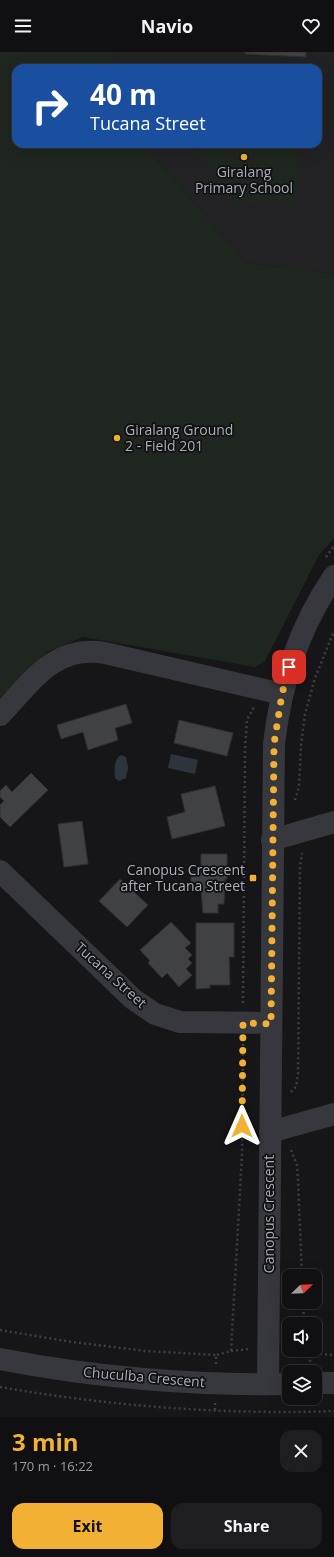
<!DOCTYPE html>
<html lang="en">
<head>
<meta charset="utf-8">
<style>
  :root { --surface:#101012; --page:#1e1e20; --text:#f1f3f6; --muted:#9c9d9f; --line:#303032; --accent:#f2b134 }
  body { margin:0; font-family:"Open Sans",sans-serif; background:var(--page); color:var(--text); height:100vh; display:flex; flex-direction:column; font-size:15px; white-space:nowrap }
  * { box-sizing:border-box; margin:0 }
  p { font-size:13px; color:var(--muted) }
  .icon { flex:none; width:22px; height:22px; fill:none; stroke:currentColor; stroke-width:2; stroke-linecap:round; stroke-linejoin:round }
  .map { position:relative; height:1365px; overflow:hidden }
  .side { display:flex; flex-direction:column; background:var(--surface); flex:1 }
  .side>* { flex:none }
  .banner { position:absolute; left:12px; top:12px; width:310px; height:84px; border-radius:12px; box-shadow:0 4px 16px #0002,0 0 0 1px var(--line); background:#1a4fa0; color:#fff; overflow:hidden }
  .needle { width:26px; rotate:67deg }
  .buttons { position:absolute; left:282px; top:1217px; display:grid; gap:8px }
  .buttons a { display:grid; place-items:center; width:40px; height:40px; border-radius:8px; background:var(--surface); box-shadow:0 4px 16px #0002,0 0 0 1px var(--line); font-size:20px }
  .pin { position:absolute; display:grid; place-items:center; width:34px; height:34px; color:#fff; margin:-17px; border-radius:8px; box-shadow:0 2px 6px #0006 }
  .me { position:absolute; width:44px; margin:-22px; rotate:0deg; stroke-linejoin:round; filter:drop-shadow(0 0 3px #0008) }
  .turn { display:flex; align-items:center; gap:14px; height:84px; padding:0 12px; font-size:18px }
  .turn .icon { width:52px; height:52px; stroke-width:2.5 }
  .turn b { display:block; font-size:28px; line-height:34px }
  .round { display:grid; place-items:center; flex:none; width:42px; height:42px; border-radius:12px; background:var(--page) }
  .summary { display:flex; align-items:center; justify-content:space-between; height:68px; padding:0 12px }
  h1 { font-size:24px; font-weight:700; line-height:30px; color:var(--accent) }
  .primary-button { display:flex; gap:8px; margin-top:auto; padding:8px 12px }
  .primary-button a { flex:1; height:46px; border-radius:12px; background:var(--accent); color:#111; font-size:16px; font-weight:700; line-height:46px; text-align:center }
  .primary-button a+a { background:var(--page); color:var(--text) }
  header { display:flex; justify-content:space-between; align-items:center; height:52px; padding:0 12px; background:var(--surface); font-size:18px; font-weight:700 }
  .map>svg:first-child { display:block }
</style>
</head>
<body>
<header><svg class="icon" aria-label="menu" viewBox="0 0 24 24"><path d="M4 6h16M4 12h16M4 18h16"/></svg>Navio<svg class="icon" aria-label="heart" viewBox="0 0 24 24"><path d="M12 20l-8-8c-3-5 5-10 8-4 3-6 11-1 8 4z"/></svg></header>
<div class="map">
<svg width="334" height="1365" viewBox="0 0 334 1365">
  <rect width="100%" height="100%" fill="#161618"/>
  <path fill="#222225" d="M 114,0 L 334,0 L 334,222 L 247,211 L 143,92 L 318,92 L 318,16 L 112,16 Z"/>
  <path fill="#1e261f" d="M 0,0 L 114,0 L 112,16 L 16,16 L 16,92 L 143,92 L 247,211 L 334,222 L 334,486 L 319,503 L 265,609 L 255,615 L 83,585 L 47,600 L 0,648 Z
    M 187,92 L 300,92 L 299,152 L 237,151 Z"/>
  <path fill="#2c353c" d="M 171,702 L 198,708 L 195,722 L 168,716 Z
    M 121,703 L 126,705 L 128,716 L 126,726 L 119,729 L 115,726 C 114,718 114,706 121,703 Z"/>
  <path fill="#404145" stroke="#303034" d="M 245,0 L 306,0 L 306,5 L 245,2 Z
    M 126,652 L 132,671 L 115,676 L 118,688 L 88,698 L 83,680 L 61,687 L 57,673 Z
    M 179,668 L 233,681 L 227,704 L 174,691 Z
    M 31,721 L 48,738 L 10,775 L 0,765 L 0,753 L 4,749 L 0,745 L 0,739 L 6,733 L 12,740 Z
    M 215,734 L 225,774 L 172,787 L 167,765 L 185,760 L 181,742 Z
    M 82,769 L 88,812 L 64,815 L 58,772 Z
    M 201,802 L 227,802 L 227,827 L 225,827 L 224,852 L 218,852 L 218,861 L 203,861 L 201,838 L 191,838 L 191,820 L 201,820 Z
    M 120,827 L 148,853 L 127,875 L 99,849 Z
    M 171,870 L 191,891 L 185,896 L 192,903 L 188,907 L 192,911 L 186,917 L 192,923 L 179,935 L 167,921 L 162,926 L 148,911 L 150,909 L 140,898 Z
    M 196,871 L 234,871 L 234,905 L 229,905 L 230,933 L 210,933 L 210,936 L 196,937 Z"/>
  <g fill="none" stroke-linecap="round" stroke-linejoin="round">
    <path stroke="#3d3f44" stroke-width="2.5" stroke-dasharray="2 3" stroke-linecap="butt" d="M 326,505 L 334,494
      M 295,748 L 299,735 L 301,693 L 305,662 L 315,626 L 334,579
      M 243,951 L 245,697 L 247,668 L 254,655
      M 291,1040 L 296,1035 L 298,1022 L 300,815 L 302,801
      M 291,1098 L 297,1113 L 298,1128 L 302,1224
      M 303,1250 L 304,1272
      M 0,1278 L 72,1290 L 146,1299 L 216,1303
      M 292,1298 L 310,1301 L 310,1311
      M 231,1299 L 249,1297
      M 310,1301 L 334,1303
      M 216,1312 L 216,1303 L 231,1299 L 242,1103 L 243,992
      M 0,1335 C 110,1354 223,1363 334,1359
      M 215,1351 L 215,1358"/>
    <path stroke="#37383d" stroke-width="22" d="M 0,663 C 31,631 54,592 105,601 L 282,642
      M 272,788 L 334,770
      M 0,819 L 133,947 L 155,962 L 180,970 L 271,971
      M 270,1080 L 334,1062
      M 0,1307 C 92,1325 195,1334 289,1332
      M 315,1331 L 334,1331
      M 268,1332 L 274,692 C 281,630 299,576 334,524"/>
  </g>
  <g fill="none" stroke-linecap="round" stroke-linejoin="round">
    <path stroke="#f2b134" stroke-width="7" stroke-dasharray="0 12.6" d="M 242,1074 L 243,971 L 271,972 L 274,692 L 282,642 L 289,615"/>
  </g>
  <g fill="#f2b134" stroke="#111113" stroke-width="1.5">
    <circle cx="244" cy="105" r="4"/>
    <circle cx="117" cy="386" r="4"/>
    <rect x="249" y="822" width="8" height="8" rx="2"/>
  </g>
  <g text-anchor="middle" stroke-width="3.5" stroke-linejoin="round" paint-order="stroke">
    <g font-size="14" fill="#a8adb8" stroke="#111113">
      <text x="244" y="125">Giralang<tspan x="244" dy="16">Primary School</tspan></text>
      <text x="125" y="383" text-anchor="start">Giralang Ground<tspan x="125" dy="16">2 - Field 201</tspan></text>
      <text x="245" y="823" text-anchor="end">Canopus Crescent<tspan x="245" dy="16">after Tucana Street</tspan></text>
    </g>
    <g font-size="14" fill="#a8adb8" stroke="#111113">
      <text transform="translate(111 923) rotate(42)" y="5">Tucana Street</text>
      <text transform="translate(269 1162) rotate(-90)" y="5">Canopus Crescent</text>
      <text transform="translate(144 1325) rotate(5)" y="5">Chuculba Crescent</text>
    </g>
  </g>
</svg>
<div class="buttons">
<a><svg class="needle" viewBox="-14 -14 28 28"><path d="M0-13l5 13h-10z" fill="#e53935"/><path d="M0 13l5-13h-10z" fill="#9c9d9f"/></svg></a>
<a><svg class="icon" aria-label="sound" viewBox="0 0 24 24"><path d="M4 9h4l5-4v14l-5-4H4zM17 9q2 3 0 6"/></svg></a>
<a><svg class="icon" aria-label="layers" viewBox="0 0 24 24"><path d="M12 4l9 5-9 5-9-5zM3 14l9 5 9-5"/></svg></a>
</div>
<div class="pin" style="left:289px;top:615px;background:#d93025"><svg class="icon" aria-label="arrive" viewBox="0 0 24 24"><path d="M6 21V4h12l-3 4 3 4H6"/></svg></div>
<svg class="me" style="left:242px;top:1074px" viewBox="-20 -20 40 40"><path d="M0-17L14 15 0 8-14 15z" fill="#f2b134" stroke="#fff" stroke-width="4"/></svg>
<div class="banner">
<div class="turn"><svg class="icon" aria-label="right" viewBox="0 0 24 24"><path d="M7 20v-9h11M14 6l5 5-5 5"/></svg><div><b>40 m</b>Tucana Street</div></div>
</div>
</div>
<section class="side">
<div class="summary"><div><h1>3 min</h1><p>170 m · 16:22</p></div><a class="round"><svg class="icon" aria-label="close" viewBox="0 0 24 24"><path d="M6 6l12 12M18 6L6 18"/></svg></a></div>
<div class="primary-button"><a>Exit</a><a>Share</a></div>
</section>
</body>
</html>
